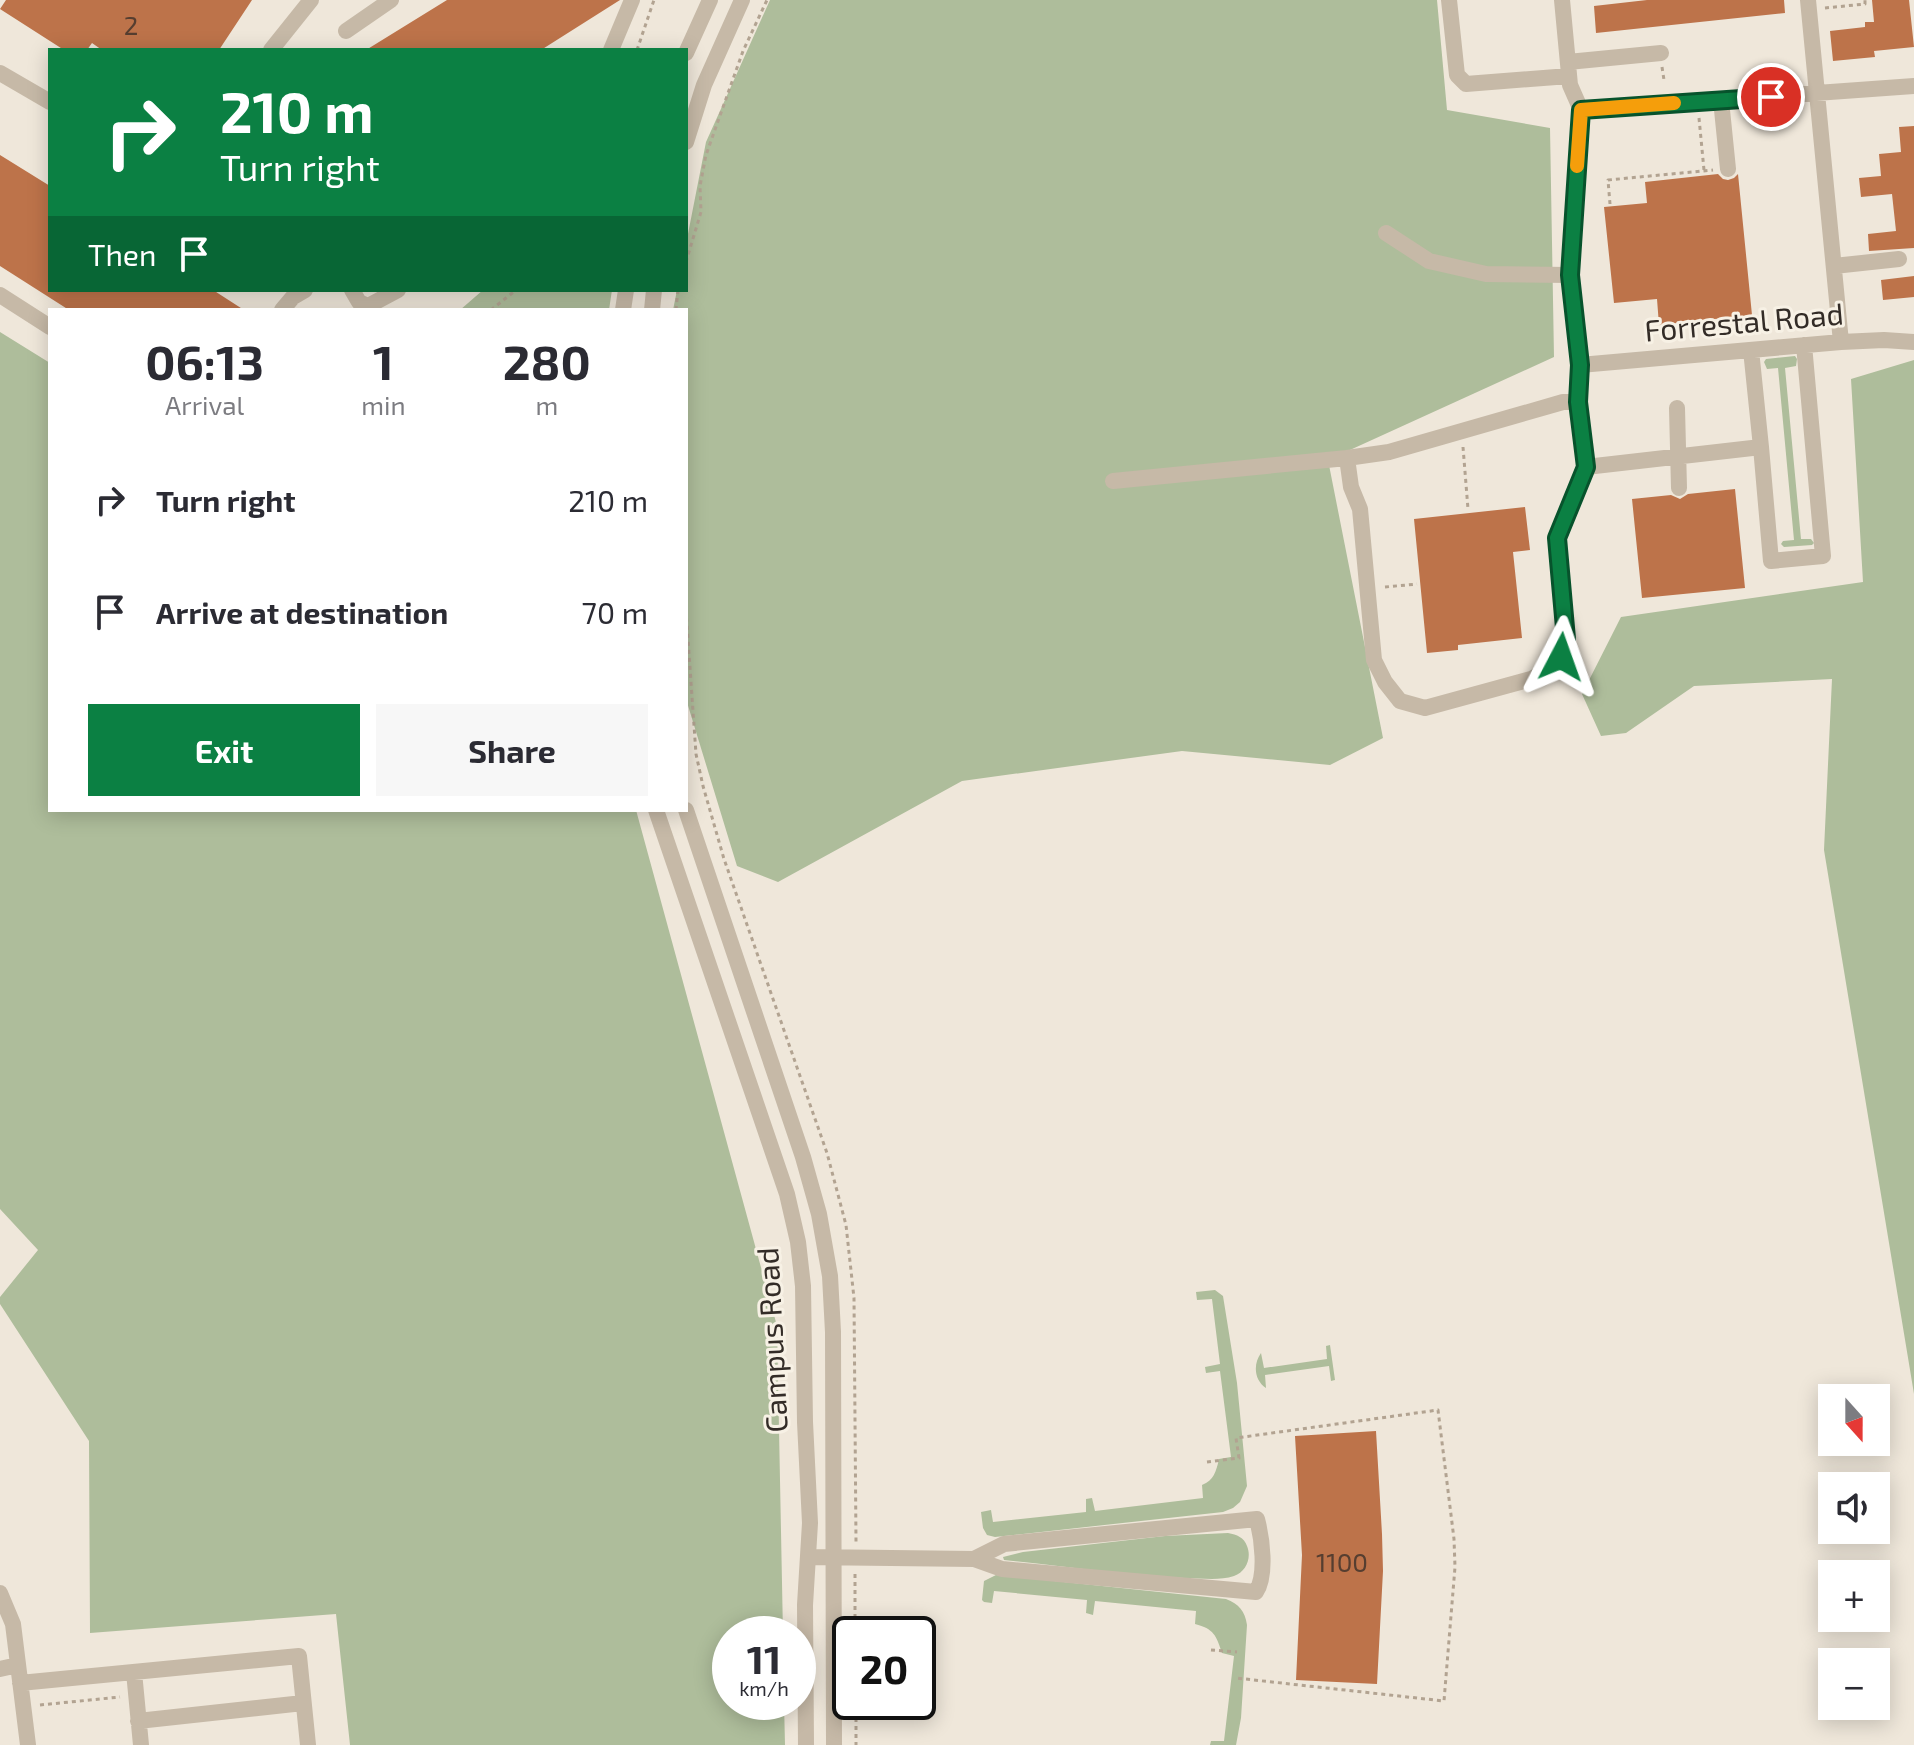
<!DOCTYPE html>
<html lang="en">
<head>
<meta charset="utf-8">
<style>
  :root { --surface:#fff; --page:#f7f7f7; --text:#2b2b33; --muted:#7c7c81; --accent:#0b8043 }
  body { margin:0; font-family:"Exo 2",sans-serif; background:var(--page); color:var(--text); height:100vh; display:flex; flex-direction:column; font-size:30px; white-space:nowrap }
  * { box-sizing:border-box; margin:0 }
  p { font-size:26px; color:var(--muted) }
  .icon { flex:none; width:44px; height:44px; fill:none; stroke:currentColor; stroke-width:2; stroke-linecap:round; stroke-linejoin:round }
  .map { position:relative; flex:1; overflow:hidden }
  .details { position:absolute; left:48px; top:308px; width:640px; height:504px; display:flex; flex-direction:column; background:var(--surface); border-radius:0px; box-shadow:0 4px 20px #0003 }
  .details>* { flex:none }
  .banner { position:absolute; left:48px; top:48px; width:640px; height:244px; border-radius:0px; box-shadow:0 4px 20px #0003; background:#0b8043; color:#fff; overflow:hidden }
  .needle { width:52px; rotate:159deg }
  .controls { position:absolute; left:1818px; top:1384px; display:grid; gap:16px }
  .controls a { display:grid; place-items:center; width:72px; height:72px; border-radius:0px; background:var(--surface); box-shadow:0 4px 20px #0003; font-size:40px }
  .speed { position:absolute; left:712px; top:1616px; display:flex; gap:16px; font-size:40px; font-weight:700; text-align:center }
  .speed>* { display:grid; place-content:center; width:104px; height:104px; border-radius:50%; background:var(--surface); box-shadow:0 4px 20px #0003; line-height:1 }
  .speed small { font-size:20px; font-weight:400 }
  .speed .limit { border:4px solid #111; border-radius:12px; background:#fff; color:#111 }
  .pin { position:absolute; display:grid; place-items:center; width:68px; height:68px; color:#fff; margin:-34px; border:4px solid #fff; border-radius:50%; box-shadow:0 2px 8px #0007 }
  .me { position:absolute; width:88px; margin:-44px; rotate:4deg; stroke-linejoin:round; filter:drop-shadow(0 0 6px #0008) }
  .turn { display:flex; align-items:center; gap:28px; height:168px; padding:0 40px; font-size:36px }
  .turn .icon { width:104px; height:104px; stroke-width:2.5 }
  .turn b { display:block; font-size:56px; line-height:68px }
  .then { display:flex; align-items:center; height:76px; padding:0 40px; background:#0003; gap:16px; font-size:30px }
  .eta { display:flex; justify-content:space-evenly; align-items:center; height:136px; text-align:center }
  .eta b { font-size:48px; font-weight:700; line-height:56px }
  .action { display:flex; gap:16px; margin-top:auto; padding:16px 40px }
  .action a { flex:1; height:92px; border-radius:0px; background:var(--accent); color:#fff; font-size:32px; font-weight:700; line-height:92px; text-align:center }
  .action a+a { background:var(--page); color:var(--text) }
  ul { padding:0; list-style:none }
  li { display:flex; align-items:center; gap:24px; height:112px; padding:0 40px }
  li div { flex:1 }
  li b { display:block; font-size:30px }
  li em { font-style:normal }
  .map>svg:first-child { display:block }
</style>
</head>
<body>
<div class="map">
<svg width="1914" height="1745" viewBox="0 0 1914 1745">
  <rect width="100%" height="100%" fill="#efe7da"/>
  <path fill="#aebd9b" d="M 770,0 L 1437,0 L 1447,110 L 1550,128 L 1554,357 L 1328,460 L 1383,738 L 1330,765 L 1182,751 L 962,781 L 778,882 L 737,866 L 686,699 L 686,310 L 673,310 L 677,290 L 686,290 L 686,244 L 706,142 Z
    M 483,290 L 612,290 L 609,310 L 460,310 Z
    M 0,332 L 50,363 L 50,810 L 636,810 L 777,1326 L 783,1634 L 730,1634 L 730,1702 L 784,1702 L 785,1745 L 350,1745 L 336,1614 L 90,1633 L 89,1441 L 0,1304 L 0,1297 L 38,1250 L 0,1209 Z
    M 1795,356 L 1797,359 L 1796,366 L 1785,368 L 1801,539 L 1811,539 L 1814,543 L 1812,545 L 1784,547 L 1781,544 L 1783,541 L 1794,540 L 1778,368 L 1767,369 L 1764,362 L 1766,359 Z
    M 1914,360 L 1914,1394 L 1824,850 L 1832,679 L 1694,686 L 1626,733 L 1601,736 L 1582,694 L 1621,617 L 1863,582 L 1851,379 Z
    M 1215,1290 L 1223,1296 L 1237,1383 L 1247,1486 L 1240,1502 L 1233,1508 L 1223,1512 L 995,1537 L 987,1535 L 983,1528 L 981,1512 L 991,1510 L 993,1522 L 1086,1512 L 1086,1499 L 1092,1498 L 1095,1511 L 1203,1498 L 1202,1485 C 1214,1480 1216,1472 1219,1459 L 1231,1457 L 1220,1371 L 1206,1373 L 1205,1367 L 1220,1364 L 1212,1299 L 1197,1300 L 1196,1292 Z
    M 1330,1345 L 1335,1380 L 1331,1381 L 1329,1366 L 1265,1375 L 1266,1388 C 1254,1380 1253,1364 1261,1353 L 1264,1368 L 1327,1359 L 1326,1346 Z
    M 1228,1533 C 1237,1535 1244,1537 1247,1546 C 1252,1558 1246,1572 1234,1576 C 1219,1581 1200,1578 1184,1578 C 1124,1575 1064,1566 1004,1560 L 1003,1557 L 1023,1552 L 1165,1536 Z
    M 996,1575 L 1226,1599 C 1239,1604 1245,1611 1247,1625 L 1241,1718 L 1236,1745 L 1210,1745 L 1211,1741 L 1224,1741 L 1234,1656 L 1222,1653 C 1216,1635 1214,1629 1195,1624 L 1196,1611 L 1095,1601 L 1093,1615 L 1086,1613 L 1087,1600 L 994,1591 L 992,1603 L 984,1602 L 982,1600 L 984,1581 Z"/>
  <path fill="#bd734a" d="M 6,0 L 252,0 L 219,50 L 102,50 L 92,43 L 87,50 L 64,50 L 0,9 Z
    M 447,0 L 620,0 L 541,50 L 366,50 Z
    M 1647,0 L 1784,0 L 1785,13 L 1596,33 L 1594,6 Z
    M 1872,0 L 1909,0 L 1914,47 L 1874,51 L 1875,57 L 1833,61 L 1830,31 L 1865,27 L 1865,22 L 1874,22 Z
    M 1914,126 L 1914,248 L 1869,251 L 1868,234 L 1896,231 L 1892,194 L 1861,197 L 1859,178 L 1881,176 L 1879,154 L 1901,152 L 1899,127 Z
    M 0,155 L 50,186 L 50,290 L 213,290 L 244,310 L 69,310 L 0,266 Z
    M 1718,174 L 1723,179 L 1728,180 L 1734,178 L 1738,174 L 1752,315 L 1659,325 L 1657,299 L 1614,303 L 1604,207 L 1647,203 L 1645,182 Z
    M 1914,276 L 1914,297 L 1883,300 L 1881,280 Z
    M 1735,489 L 1745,588 L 1642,598 L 1632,499 L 1671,495 L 1680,499 L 1688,494 Z
    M 1525,507 L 1530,550 L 1513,552 L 1522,638 L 1458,645 L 1458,650 L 1427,653 L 1414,519 Z
    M 1376,1431 L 1382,1534 L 1383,1571 L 1377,1684 L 1296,1680 L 1302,1555 L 1295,1436 Z"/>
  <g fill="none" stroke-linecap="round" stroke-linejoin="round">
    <path stroke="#b2a391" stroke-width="3" stroke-dasharray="4 4" stroke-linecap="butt" d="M 1825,8 L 1865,4 L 1865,0
      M 637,50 L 654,0
      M 1662,67 L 1664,80
      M 1699,118 L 1704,170
      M 1610,204 L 1608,180 L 1713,170
      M 686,262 L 701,212 L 700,186 L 706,155 L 743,51 L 767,0
      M 491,310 L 516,290
      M 676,310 L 678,290
      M 1463,447 L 1468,509
      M 1385,587 L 1417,584
      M 686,610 L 696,754 L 703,786 L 724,859 L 827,1153 L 846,1225 L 854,1298 L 856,1542
      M 1207,1462 L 1239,1458 L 1236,1438 L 1438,1410 L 1454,1539 L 1455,1567 L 1444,1701 L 1236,1678
      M 855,1634 L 855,1573
      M 1211,1650 L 1237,1652
      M 856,1702 L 856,1745
      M 40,1705 L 120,1697"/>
    <path stroke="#c6b9a7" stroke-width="16" d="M 1449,0 L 1457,75 L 1466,84 L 1569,76
      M 1562,0 L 1570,85 L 1581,110 L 1570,275 L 1580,365 L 1578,402 L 1586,467 L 1557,538 L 1566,639 L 1561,657 L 1550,669 L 1531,679 L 1425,708 L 1400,701 L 1385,682 L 1374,660 L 1360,509 L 1351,487 L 1347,458 L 1389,452 L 1563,402 L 1578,402
      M 1808,0 L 1841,342
      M 346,31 L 391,0
      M 271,50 L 311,0
      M 611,50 L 632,0
      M 686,53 L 710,0
      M 1568,62 L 1661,53
      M 0,73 L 50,102
      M 1721,100 L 1728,169
      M 1581,110 L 1914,86
      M 686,142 L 704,85 L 742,0
      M 1386,233 L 1429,261 L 1486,274 L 1570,275
      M 1834,266 L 1899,259
      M 352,290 L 359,302 L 368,306 L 398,290
      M 0,295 L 50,327
      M 282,310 L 293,297 L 305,290
      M 623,310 L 626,290
      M 652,310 L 654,290
      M 1580,365 L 1841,342 L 1884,340 L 1914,342
      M 1677,408 L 1679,488
      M 1761,447 L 1771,561 L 1823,556 L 1804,345
      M 1586,467 L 1761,447 L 1751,350
      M 1113,481 L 1347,458
      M 656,810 L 787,1194 L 798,1242 L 803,1286 L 805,1422 L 810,1523 L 805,1605 L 806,1745
      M 686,810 L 803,1157 L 819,1214 L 830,1276 L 833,1332 L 834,1745
      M 808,1557 L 974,1559 L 1002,1569 L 1256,1592 C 1267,1575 1262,1538 1257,1519 L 1004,1544 L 974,1559
      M 0,1593 L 13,1624 L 28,1745
      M 0,1669 L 18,1665
      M 134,1672 L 141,1745
      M 20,1683 L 299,1656 L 308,1745
      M 138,1721 L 303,1703"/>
  </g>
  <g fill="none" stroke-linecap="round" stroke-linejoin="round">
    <defs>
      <path id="route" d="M 1561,657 L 1566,639 L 1557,538 L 1586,467 L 1578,402 L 1580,365 L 1570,275 L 1581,110 L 1771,97"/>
    </defs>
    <use href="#route" stroke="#07532c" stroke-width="20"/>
    <use href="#route" stroke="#0b8043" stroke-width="14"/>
    <path stroke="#f59e0b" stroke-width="14" d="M 1577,166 L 1581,110 L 1674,103"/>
  </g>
  <g text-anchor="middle" stroke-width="6" stroke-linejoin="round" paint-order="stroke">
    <g font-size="26" fill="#563e30">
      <text x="131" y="35">2</text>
      <text x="1342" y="1572">1100</text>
    </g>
    <g font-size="30" fill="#332c27" stroke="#f7f1e5">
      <text transform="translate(1744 323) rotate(-5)" y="10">Forrestal Road</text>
      <text transform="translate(773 1340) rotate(-93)" y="10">Campus Road</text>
    </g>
  </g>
</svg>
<div class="controls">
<a><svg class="needle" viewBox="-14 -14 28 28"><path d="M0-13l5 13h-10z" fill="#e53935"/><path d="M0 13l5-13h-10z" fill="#7c7c81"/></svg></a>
<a><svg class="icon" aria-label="sound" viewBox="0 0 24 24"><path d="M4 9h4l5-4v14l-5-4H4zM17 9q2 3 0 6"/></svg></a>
<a>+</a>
<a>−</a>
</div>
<div class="speed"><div>11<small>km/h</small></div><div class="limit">20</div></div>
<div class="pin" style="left:1771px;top:97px;background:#d93025"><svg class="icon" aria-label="arrive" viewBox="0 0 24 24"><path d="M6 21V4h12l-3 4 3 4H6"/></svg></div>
<svg class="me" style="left:1561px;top:657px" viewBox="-20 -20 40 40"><path d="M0-17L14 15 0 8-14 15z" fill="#0b8043" stroke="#fff" stroke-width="4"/></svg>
<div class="banner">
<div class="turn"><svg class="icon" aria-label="right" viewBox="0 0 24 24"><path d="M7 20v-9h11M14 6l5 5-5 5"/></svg><div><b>210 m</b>Turn right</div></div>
<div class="then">Then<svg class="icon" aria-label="arrive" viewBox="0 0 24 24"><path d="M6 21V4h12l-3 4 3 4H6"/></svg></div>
</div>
<section class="details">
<div class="eta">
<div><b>06:13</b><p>Arrival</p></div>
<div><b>1</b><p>min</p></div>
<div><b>280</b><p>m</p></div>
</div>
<ul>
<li><svg class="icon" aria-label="right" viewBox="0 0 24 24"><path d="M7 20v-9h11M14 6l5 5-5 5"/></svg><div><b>Turn right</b></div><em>210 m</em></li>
<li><svg class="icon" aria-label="arrive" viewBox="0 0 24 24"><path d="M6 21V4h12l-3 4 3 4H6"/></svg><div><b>Arrive at destination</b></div><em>70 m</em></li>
</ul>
<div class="action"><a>Exit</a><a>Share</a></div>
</section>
</div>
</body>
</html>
